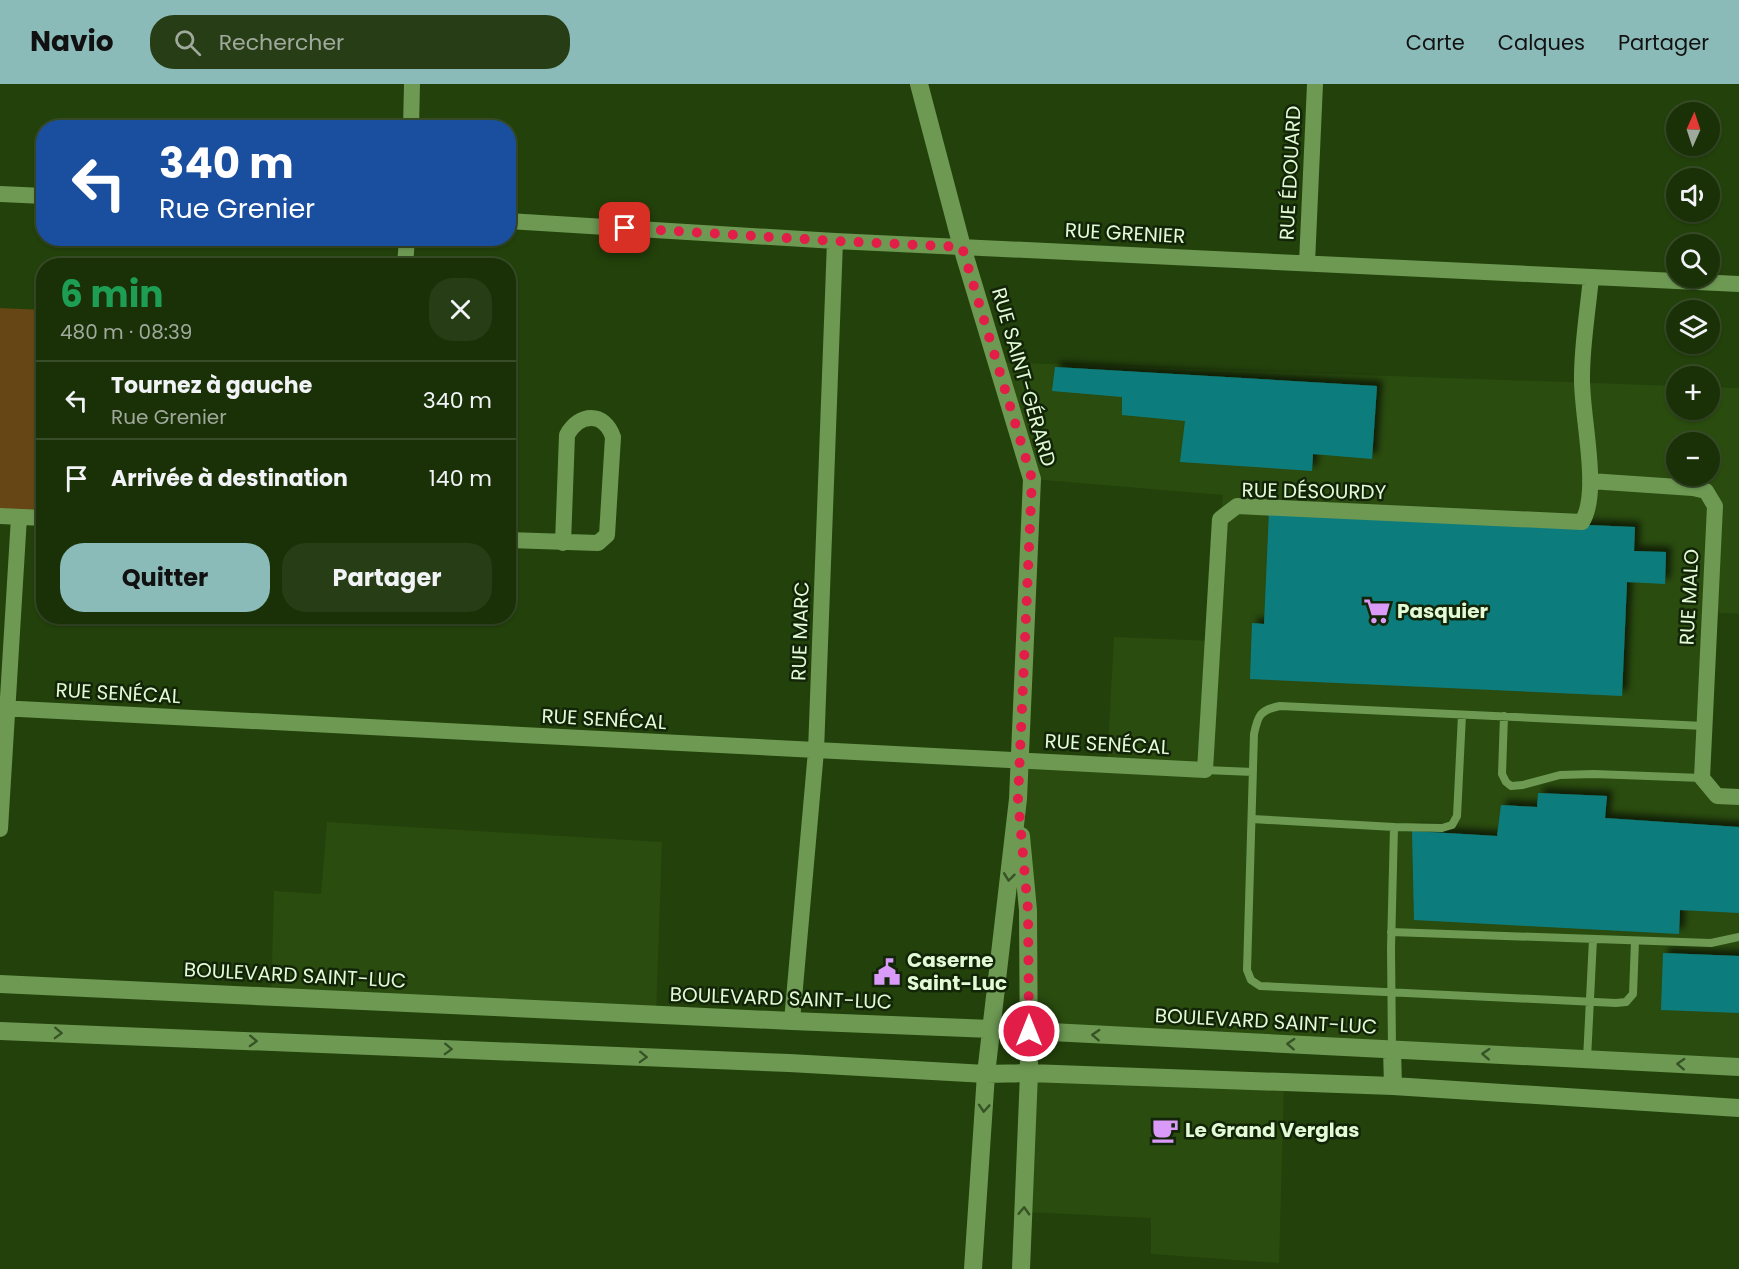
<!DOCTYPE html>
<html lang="fr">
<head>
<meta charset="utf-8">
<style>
  :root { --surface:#1a3108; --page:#273d16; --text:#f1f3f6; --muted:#9fa99c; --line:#384c29; --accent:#8bbbb9 }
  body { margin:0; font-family:Poppins,sans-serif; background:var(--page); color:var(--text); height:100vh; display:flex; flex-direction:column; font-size:22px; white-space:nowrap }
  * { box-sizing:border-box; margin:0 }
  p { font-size:20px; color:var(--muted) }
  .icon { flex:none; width:33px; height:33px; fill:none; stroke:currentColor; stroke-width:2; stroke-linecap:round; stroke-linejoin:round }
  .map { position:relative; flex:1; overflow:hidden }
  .sheet { position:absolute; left:36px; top:174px; width:480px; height:366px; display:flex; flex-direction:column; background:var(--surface); border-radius:24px; box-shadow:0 2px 4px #0004,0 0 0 2px var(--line) }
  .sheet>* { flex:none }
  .banner { position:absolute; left:36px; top:36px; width:480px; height:126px; border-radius:24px; box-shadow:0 2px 4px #0004,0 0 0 2px var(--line); background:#1a4fa0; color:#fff; overflow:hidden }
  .needle { width:39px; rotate:3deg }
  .controls { position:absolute; left:1666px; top:18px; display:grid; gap:12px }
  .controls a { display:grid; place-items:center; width:54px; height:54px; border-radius:50%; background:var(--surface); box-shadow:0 2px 4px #0004,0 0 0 2px var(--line); font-size:30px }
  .pin { position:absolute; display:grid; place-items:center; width:51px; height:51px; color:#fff; margin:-26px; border-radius:12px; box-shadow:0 3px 9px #0006 }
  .me { position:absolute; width:66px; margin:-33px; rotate:0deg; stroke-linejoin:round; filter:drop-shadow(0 0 4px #0008) }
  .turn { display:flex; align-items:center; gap:21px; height:126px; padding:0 24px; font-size:27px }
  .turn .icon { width:78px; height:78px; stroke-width:2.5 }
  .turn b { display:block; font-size:42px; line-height:51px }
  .round { display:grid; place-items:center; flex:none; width:63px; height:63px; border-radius:24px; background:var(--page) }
  .overview { display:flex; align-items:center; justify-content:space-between; height:102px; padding:0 24px }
  h1 { font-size:36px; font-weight:700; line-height:45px; color:#1e9e55 }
  .button { display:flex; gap:12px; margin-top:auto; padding:12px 24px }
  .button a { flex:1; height:69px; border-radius:24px; background:var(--accent); color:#111; font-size:24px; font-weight:700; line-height:69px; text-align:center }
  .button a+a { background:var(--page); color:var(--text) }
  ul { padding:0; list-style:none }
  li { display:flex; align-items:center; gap:18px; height:78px; padding:0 24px; border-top:2px solid var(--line) }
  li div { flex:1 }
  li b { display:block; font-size:22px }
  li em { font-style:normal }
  header { display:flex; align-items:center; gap:36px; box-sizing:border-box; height:84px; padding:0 30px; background:var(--accent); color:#111 }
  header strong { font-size:28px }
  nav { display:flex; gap:33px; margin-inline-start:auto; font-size:21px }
  .search { width:420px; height:54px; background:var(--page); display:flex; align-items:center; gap:15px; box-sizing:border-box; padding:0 21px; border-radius:24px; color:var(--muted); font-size:22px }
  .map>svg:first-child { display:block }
</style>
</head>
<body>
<header>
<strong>Navio</strong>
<div class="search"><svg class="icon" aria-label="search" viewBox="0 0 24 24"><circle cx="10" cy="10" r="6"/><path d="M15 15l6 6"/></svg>Rechercher</div>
<nav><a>Carte</a><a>Calques</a><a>Partager</a></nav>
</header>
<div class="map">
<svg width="1739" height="1185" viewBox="0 0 1739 1185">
  <defs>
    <filter id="shadow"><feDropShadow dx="5.5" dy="-5.5" stdDeviation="3" flood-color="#0009"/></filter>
  </defs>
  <rect width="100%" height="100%" fill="#23410b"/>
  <path fill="#2a4c0f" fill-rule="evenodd" d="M 994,278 L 1677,302 L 1677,326 L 1710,326 L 1710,303 L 1739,304 L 1739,530 L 1710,528 L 1702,694 L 1739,713 L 1739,983 L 1029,947 L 1018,715 L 1021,677 L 1107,681 L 1114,553 L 1213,557 L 1220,435 L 1223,411 L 1032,395 ZM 1677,358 L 1710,358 L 1710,392 L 1677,392 Z
    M 327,738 L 662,758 L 656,931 L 271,913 L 274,807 L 321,810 Z
    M 1029,989 L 1284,998 L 1279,1179 L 1151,1170 L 1151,1134 L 1024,1128 Z"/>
  <path fill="#664614" d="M 0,224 L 43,226 L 43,432 L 0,429 Z"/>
  <path fill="#107c7c" filter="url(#shadow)" d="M 1055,283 L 1377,302 L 1372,375 L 1313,370 L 1312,387 L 1180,378 L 1185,337 L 1122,331 L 1122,313 L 1052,307 Z
    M 1269,427 L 1635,443 L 1634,467 L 1666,468 L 1665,500 L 1627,498 L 1622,612 L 1250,595 L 1252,539 L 1264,540 Z
    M 1538,709 L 1607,712 L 1605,734 L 1739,743 L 1739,829 L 1680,826 L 1679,850 L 1414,836 L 1412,747 L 1497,752 L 1501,721 L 1537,723 Z
    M 1663,869 L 1739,872 L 1739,929 L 1661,926 Z"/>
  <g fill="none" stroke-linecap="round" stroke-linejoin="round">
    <path stroke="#6d9953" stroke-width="8" d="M 1504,632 L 1502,690 L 1506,698 L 1511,702 L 1523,701 L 1560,691 L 1594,690 L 1702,694
      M 1205,686 L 1253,688
      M 1252,735 L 1394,743 L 1391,864 L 1392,965
      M 1394,743 L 1442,744 L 1452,741 L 1457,732 L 1462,631
      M 1391,848 L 1711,859 L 1739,853
      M 1635,857 L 1633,910 L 1626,918 L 1616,919 L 1260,902 L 1251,896 L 1247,886 L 1254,650 C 1258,631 1260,626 1280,622 L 1704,642
      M 1587,975 L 1593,855"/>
    <path stroke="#6d9953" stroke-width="16" d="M 411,44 L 412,0
      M 0,110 L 44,112
      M 508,137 L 835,157 L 1739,200
      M 1307,179 L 1315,0
      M 405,182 L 407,154
      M 1590,397 L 1693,404 L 1706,407 L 1715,422 L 1702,694 L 1717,712 L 1739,713
      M 0,432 L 44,434
      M 508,456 L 598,459 L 607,451 L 613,353 C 604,327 579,329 567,351 L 563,459
      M 0,624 L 1205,686 L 1220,435 L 1237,422 L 1582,438 C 1601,408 1581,331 1582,293 C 1582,260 1588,226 1591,193
      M 0,745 L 19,433
      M 792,937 L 816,667 L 835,157"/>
    <path stroke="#6d9953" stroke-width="18" d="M 919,0 L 962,163 L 1032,395 L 1018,715 L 986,990 L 973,1185
      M 1021,752 L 1028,826 L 1029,989 L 1021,1185
      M 0,900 L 792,937 L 991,945 L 1739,983
      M 0,947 L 789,979 L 986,990 L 1029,989 L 1393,1002 L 1739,1024
      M 1392,965 L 1393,1002"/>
  </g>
  <defs><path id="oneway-chevron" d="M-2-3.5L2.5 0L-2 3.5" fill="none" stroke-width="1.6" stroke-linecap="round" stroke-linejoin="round" transform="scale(1.5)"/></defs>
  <g stroke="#375326">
    <use href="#oneway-chevron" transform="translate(1009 793) rotate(97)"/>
    <use href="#oneway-chevron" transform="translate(58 949) rotate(2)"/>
    <use href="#oneway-chevron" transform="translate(1096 951) rotate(-177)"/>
    <use href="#oneway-chevron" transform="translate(253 957) rotate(2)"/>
    <use href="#oneway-chevron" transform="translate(1291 960) rotate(-177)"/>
    <use href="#oneway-chevron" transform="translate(448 965) rotate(2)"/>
    <use href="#oneway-chevron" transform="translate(1486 970) rotate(-177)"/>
    <use href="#oneway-chevron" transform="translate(643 973) rotate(2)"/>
    <use href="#oneway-chevron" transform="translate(1681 980) rotate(-177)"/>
    <use href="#oneway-chevron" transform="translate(984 1024) rotate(94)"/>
    <use href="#oneway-chevron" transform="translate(1024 1127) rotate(-88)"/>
  </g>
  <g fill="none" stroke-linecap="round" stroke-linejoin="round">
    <path stroke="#e11d48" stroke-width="10" stroke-dasharray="0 18" d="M 625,144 L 835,157 L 962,163 L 1032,395 L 1018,715 L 1028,826 L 1029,947"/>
  </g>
  <defs>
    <symbol id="supermarket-bare" viewBox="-9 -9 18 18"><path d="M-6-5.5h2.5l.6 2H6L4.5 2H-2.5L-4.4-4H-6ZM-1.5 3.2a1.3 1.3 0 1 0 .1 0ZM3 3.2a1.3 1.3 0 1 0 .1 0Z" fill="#da9af7" stroke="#132508" stroke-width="2.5" paint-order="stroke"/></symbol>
    <symbol id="civic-bare" viewBox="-9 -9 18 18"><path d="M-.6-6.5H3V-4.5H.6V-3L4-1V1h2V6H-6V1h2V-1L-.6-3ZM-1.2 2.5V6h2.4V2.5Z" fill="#da9af7" stroke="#132508" stroke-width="2.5" paint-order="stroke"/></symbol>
    <symbol id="cafe-bare" viewBox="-9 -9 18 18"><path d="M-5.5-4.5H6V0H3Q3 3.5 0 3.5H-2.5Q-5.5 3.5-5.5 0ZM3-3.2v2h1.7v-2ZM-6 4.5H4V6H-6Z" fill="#da9af7" stroke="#132508" stroke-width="2.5" paint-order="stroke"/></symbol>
  </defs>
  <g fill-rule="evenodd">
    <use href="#supermarket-bare" x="1358" y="508" width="38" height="38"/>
    <use href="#civic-bare" x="868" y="869" width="38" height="38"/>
    <use href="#cafe-bare" x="1146" y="1027" width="38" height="38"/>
  </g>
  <g text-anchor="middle" stroke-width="5" stroke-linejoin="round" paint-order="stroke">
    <g font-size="20" fill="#e2fad5" stroke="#132508">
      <text transform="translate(1290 89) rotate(-87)" y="7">RUE ÉDOUARD</text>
      <text transform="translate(1125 149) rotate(3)" y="7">RUE GRENIER</text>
      <text transform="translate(1024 293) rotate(74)" y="7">RUE SAINT-GÉRARD</text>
      <text transform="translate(1314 407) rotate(1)" y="7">RUE DÉSOURDY</text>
      <text transform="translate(1689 513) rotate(-87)" y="7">RUE MALO</text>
      <text transform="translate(800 547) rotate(-88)" y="7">RUE MARC</text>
      <text transform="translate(118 609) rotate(3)" y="7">RUE SENÉCAL</text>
      <text transform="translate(604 635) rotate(3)" y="7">RUE SENÉCAL</text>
      <text transform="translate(1107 660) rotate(3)" y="7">RUE SENÉCAL</text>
      <text transform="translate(295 891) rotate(3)" y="7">BOULEVARD SAINT-LUC</text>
      <text transform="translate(781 914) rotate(2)" y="7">BOULEVARD SAINT-LUC</text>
      <text transform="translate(1266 937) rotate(3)" y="7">BOULEVARD SAINT-LUC</text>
    </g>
    <g font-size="20" font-weight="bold" fill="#e2fad5" stroke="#132508" text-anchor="start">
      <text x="1397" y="534">Pasquier</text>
      <text x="907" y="883">Caserne<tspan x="907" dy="23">Saint-Luc</tspan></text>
      <text x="1185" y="1053">Le Grand Verglas</text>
    </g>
  </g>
</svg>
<div class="controls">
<a><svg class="needle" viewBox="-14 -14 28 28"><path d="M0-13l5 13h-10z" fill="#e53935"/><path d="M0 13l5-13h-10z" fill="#9fa99c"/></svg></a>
<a><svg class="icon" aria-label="sound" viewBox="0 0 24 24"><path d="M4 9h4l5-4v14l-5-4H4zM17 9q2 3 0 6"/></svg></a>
<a><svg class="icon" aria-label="search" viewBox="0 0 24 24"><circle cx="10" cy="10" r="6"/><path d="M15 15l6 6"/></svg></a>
<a><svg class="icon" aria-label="layers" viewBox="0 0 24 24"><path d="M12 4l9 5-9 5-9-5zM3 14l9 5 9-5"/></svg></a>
<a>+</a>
<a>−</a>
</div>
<div class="pin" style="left:625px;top:144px;background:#d93025"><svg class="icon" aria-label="arrive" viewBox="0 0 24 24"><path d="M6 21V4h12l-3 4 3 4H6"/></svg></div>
<svg class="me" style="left:1029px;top:947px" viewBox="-20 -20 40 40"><circle r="17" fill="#e11d48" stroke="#fff" stroke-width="3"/><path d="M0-11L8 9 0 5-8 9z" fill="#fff"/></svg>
<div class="banner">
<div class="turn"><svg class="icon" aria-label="left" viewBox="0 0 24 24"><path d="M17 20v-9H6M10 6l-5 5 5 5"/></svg><div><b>340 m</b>Rue Grenier</div></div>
</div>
<section class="sheet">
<div class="overview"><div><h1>6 min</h1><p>480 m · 08:39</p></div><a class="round"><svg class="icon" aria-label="close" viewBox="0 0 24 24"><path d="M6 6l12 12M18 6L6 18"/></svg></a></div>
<ul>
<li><svg class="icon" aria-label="left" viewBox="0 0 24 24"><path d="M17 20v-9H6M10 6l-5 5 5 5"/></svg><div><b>Tournez à gauche</b><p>Rue Grenier</p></div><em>340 m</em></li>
<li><svg class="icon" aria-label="arrive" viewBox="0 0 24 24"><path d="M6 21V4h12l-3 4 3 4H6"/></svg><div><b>Arrivée à destination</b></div><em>140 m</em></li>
</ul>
<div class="button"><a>Quitter</a><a>Partager</a></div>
</section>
</div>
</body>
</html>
